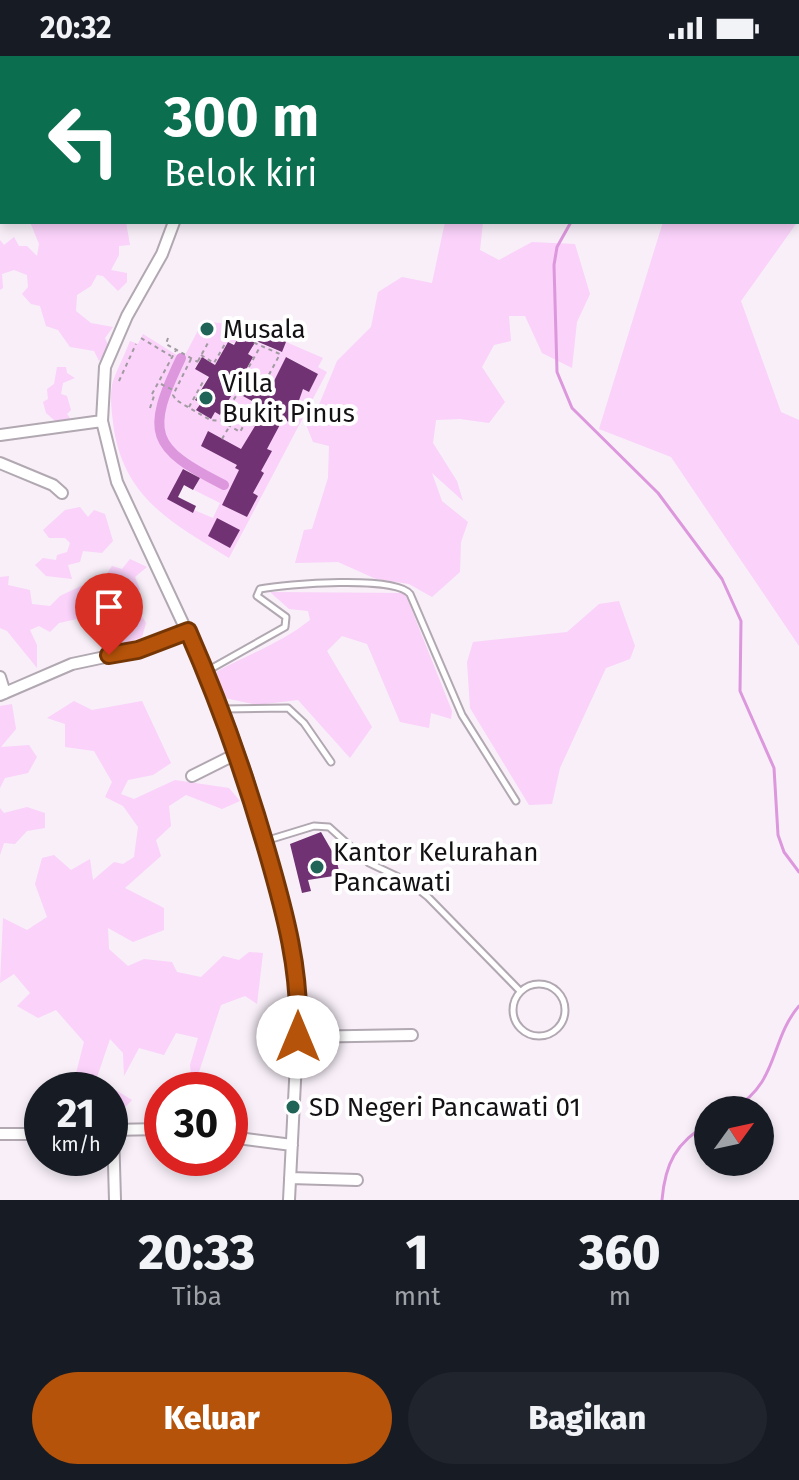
<!DOCTYPE html>
<html lang="id">
<head>
<meta charset="utf-8">
<style>
  :root { --surface:#171b24; --page:#20242c; --text:#f1f3f6; --muted:#9ea1a6; --accent:#b45309 }
  body { margin:0; font-family:"Fira Sans",sans-serif; background:var(--page); color:var(--text); height:100vh; display:flex; flex-direction:column; font-size:30px; white-space:nowrap }
  * { box-sizing:border-box; margin:0 }
  p { font-size:26px; color:var(--muted) }
  .icon { flex:none; width:44px; height:44px; fill:none; stroke:currentColor; stroke-width:2; stroke-linecap:round; stroke-linejoin:round }
  .map { position:relative; height:1144px; overflow:hidden }
  .panel { display:flex; flex-direction:column; background:var(--surface); flex:1 }
  .panel>* { flex:none }
  .hud { position:absolute; left:0px; top:0px; width:800px; height:168px; box-shadow:0 4px 12px #0003; background:#0b6e4f; color:#fff; overflow:hidden }
  .needle { width:52px; rotate:57deg }
  .tools { position:absolute; left:694px; top:1040px; display:grid; gap:16px }
  .tools a { display:grid; place-items:center; width:80px; height:80px; border-radius:50%; background:var(--surface); box-shadow:0 4px 12px #0003; font-size:40px }
  .speed { position:absolute; left:24px; top:1016px; display:flex; gap:16px; font-size:40px; font-weight:700; text-align:center }
  .speed>* { display:grid; place-content:center; width:104px; height:104px; border-radius:50%; background:var(--surface); box-shadow:0 4px 12px #0003; line-height:1 }
  .speed small { font-size:20px; font-weight:400 }
  .speed .limit { border:12px solid #d22; background:#fff; color:#111 }
  .pin { position:absolute; display:grid; place-items:center; width:68px; height:68px; color:#fff; margin:-82px -34px; border-radius:50% 50% 50% 0; rotate:-45deg; box-shadow:0 0 8px #0007 }
  .pin .icon { rotate:45deg }
  .me { position:absolute; width:88px; margin:-44px; rotate:0deg; stroke-linejoin:round; filter:drop-shadow(0 0 6px #0008) }
  .turn { display:flex; align-items:center; gap:28px; height:168px; padding:0 32px; font-size:36px }
  .turn .icon { width:104px; height:104px; stroke-width:2.5 }
  .turn b { display:block; font-size:56px; line-height:68px }
  .eta { display:flex; justify-content:space-evenly; align-items:center; height:136px; text-align:center }
  .eta b { font-size:48px; font-weight:800; line-height:56px }
  .button { display:flex; gap:16px; margin-top:auto; padding:16px 32px }
  .button a { flex:1; height:92px; border-radius:48px; background:var(--accent); color:#fff; font-size:32px; font-weight:800; line-height:92px; text-align:center }
  .button a+a { background:var(--page); color:var(--text) }
  .status { display:flex; justify-content:space-between; align-items:center; height:56px; padding:0 40px; background:var(--surface); direction:ltr }
  .status svg { height:22px; fill:currentColor }
  .map>svg:first-child { display:block }
</style>
</head>
<body>
<div class="status"><b>20:32</b><svg viewBox="0 0 49 12"><path d="M0 12V9h3v3zM5 12V6h3v6zM10 12V3h3v9zM15 12V0h3v12zM26 1h20v11H26zM47 4h2v5h-2z"/></svg></div>
<div class="map">
<svg width="799" height="1144" viewBox="0 0 799 1144">
  <rect width="100%" height="100%" fill="#f8eff8"/>
  <path fill="#fad2fa" fill-rule="evenodd" d="M 30,166 L 126,166 L 130,189 L 119,190 L 119,199 L 111,214 L 127,217 L 127,226 L 118,235 L 103,220 L 97,219 L 91,230 L 77,239 L 76,255 L 91,267 L 113,271 L 105,282 L 109,291 L 99,305 L 94,295 L 70,291 L 58,274 L 46,270 L 40,250 L 31,248 L 22,238 L 28,231 L 27,219 L 14,214 L 2,218 L 3,232 L 0,234 L 0,184 L 4,189 L 14,181 L 19,190 L 27,190 L 37,200 L 39,188 Z
    M 445,166 L 483,166 L 480,194 L 499,204 L 532,186 L 575,188 L 590,238 L 577,266 L 572,312 L 542,297 L 525,260 L 509,260 L 511,285 L 494,289 L 482,311 L 505,346 L 489,367 L 460,363 L 436,364 L 433,387 L 457,425 L 463,445 L 432,417 L 442,445 L 468,466 L 461,486 L 460,516 L 432,541 L 409,528 L 376,523 L 338,506 L 295,507 L 304,474 L 312,473 L 328,422 L 329,390 L 313,386 L 305,366 L 316,356 L 337,305 L 371,271 L 378,236 L 402,221 L 432,227 Z
    M 663,166 L 796,168 L 741,245 L 781,356 L 799,364 L 799,590 L 671,401 L 599,373 Z
    M 203,265 L 251,271 L 247,282 L 281,296 L 286,286 L 323,302 L 318,311 L 327,316 L 229,502 C 173,467 126,444 114,374 C 112,358 109,340 113,325 C 118,311 125,298 130,285 L 138,288 L 143,278 L 183,303 ZM 228,286 L 253,291 L 248,298 L 253,301 L 240,324 L 275,339 L 287,301 L 318,318 L 309,336 L 303,333 L 298,344 L 283,345 L 298,354 L 291,367 L 234,335 L 221,358 L 215,356 L 211,363 L 197,354 L 201,347 L 195,343 L 208,321 L 195,312 L 202,301 L 215,309 ZM 183,413 L 200,421 L 194,434 L 220,447 L 213,462 L 168,443 ZM 233,427 L 257,440 L 247,461 L 222,449 Z
    M 57,311 L 66,311 L 67,317 L 75,322 L 63,327 L 61,338 L 67,340 L 71,354 L 67,358 L 72,365 L 61,370 L 46,357 L 43,346 L 48,343 L 47,333 L 54,328 Z
    M 80,451 L 88,461 L 94,454 L 105,458 L 113,485 L 102,497 L 83,495 L 80,506 L 68,509 L 72,523 L 46,520 L 35,509 L 43,502 L 56,504 L 57,499 L 67,496 L 70,487 L 65,482 L 49,482 L 43,474 L 65,454 Z
    M 130,503 L 147,511 L 135,521 L 140,533 L 135,548 L 146,567 L 142,581 L 116,591 L 102,588 L 117,561 L 110,555 L 100,569 L 86,561 L 59,567 L 50,576 L 39,570 L 30,574 L 37,589 L 37,612 L 7,575 L 0,572 L 0,521 L 9,520 L 8,529 L 30,534 L 32,548 L 50,550 L 60,540 L 83,529 L 94,536 L 112,510 L 122,513 Z
    M 270,536 L 405,537 L 452,655 L 451,663 L 431,657 L 429,672 L 400,666 L 367,588 L 342,580 L 327,595 L 372,671 L 350,702 L 298,644 L 257,649 L 225,642 L 216,616 C 247,599 283,586 310,564 L 308,555 L 289,553 Z
    M 619,545 L 635,590 L 630,603 L 606,612 L 560,712 L 552,748 L 529,749 L 470,652 L 467,606 L 473,586 L 567,576 L 599,548 Z
    M 74,645 L 92,654 L 142,645 L 171,707 L 153,719 L 128,724 L 121,738 L 134,743 L 175,724 L 229,732 L 240,745 L 222,753 L 186,739 L 169,750 L 171,770 L 156,784 L 161,800 L 125,832 L 164,852 L 164,874 L 133,886 L 108,872 L 109,893 L 128,910 L 144,903 L 172,906 L 177,916 L 201,921 L 223,900 L 239,904 L 249,896 L 263,897 L 257,948 L 245,940 L 221,949 L 198,1019 L 222,1034 L 203,1034 L 192,1027 L 190,1009 L 198,982 L 176,977 L 164,999 L 139,992 L 124,1020 L 123,997 L 110,983 L 93,1033 L 114,1033 L 132,1044 L 110,1067 L 110,1034 L 76,1034 L 74,1025 L 84,986 L 56,954 L 38,962 L 17,950 L 30,937 L 14,918 L 0,927 L 3,862 L 27,874 L 47,861 L 35,828 L 42,802 L 54,799 L 71,814 L 90,803 L 93,824 L 114,806 L 123,808 L 134,801 L 138,771 L 123,750 L 105,741 L 112,726 L 94,695 L 65,691 L 65,668 L 47,662 Z
    M 12,648 L 16,673 L 1,691 L 29,689 L 37,701 L 28,717 L 5,722 L 0,732 L 0,650 Z
    M 27,751 L 45,757 L 45,772 L 27,775 L 15,788 L 4,787 L 0,799 L 0,752 L 4,757 Z"/>
  <g fill="none" stroke-linecap="round" stroke-linejoin="round">
    <path stroke="#dc97dd" stroke-width="3" d="M 601,0 L 602,2
      M 571,166 L 557,191 L 554,209 L 557,316 L 572,352 L 658,437 L 722,523 L 741,565 L 740,635 L 774,712 L 778,779 L 784,796 L 799,816
      M 732,1054 C 780,1026 769,985 799,950
      M 662,1144 C 665,1108 676,1086 708,1068"/>
    <path stroke="#dc97dd" stroke-width="10" d="M 181,302 C 145,377 150,392 224,429"/>
  </g>
  <path fill="#703272" d="M 251,271 L 286,286 L 282,296 L 256,285 L 248,298 L 253,301 L 242,321 L 269,335 L 286,301 L 318,318 L 309,336 L 303,333 L 291,367 L 283,363 L 267,393 L 272,395 L 261,415 L 264,417 L 253,437 L 258,440 L 247,461 L 222,449 L 239,414 L 235,412 L 237,409 L 201,390 L 208,375 L 241,393 L 255,370 L 251,368 L 261,350 L 234,335 L 220,359 L 215,356 L 211,363 L 196,354 L 201,347 L 195,344 L 209,321 L 195,313 L 202,301 L 215,309 L 228,286 L 234,289 L 238,282 L 245,286 Z
    M 183,413 L 200,422 L 193,434 L 184,429 L 178,441 L 196,450 L 193,457 L 167,443 Z
    M 217,462 L 240,474 L 230,492 L 208,480 Z
    M 321,776 L 336,802 L 340,819 L 308,824 L 311,835 L 302,837 L 290,788 Z"/>
  <g fill="none" stroke-linecap="round" stroke-linejoin="round">
    <defs>
      <path id="service" d="M 207,615 L 285,571 L 286,561 L 257,540 L 260,533 C 286,528 395,519 410,538 L 462,659 L 516,745
        M 224,653 L 288,652 L 304,667 L 331,706
        M 265,785 L 314,770 L 329,771 L 369,807 L 409,826 L 428,841 L 520,935
        M513 954a26 26 0 1 1 52 0a26 26 0 1 1-52 0Z"/>
      <path id="minor" d="M 217,2 L 218,0
        M 174,166 L 162,198 L 127,260 L 105,311 L 102,365 L 117,426 L 223,653 L 247,721 L 292,883 L 298,966 L 289,1144
        M 0,379 L 102,365
        M 0,407 L 53,429 L 62,437
        M 0,621 L 5,637
        M 0,639 L 72,608 L 138,594 L 188,575
        M 192,720 L 238,697
        M 298,981 L 412,979
        M 110,1074 L 162,1073
        M 113,1074 L 115,1144
        M 0,1078 L 42,1078
        M 230,1081 L 292,1089
        M 290,1122 L 357,1124"/>
    </defs>
    <use href="#service" stroke="#b1a8b1" stroke-width="9"/>
    <use href="#minor" stroke="#b1a8b1" stroke-width="14"/>
    <path stroke="#a19aa1" stroke-width="2" stroke-dasharray="4 4" stroke-linecap="butt" d="M 141,282 L 171,300
      M 168,282 L 166,288 L 198,306
      M 201,299 L 214,307 L 229,281 L 236,279 L 280,298 L 264,328 L 245,318
      M 191,303 L 173,339 L 176,344 L 210,364 L 221,365 L 240,376 L 256,347
      M 198,305 L 209,285
      M 119,325 L 136,288
      M 241,325 L 260,291
      M 161,328 L 173,334
      M 152,338 L 176,294
      M 189,351 L 204,324
      M 150,352 L 154,340
      M 221,364 L 236,340
      M 222,383 L 229,371"/>
    <use href="#service" stroke="#fff" stroke-width="5"/>
    <use href="#minor" stroke="#fff" stroke-width="10"/>
  </g>
  <g fill="none" stroke-linecap="round" stroke-linejoin="round">
    <defs>
      <path id="route" d="M 109,599 L 138,594 L 188,575 C 220,648 245,719 267,795 C 285,857 301,915 298,981"/>
    </defs>
    <use href="#route" stroke="#753606" stroke-width="20"/>
    <use href="#route" stroke="#b45309" stroke-width="14"/>
  </g>
  <g fill="#1f6456" stroke="#fff" stroke-width="3">
    <circle cx="207" cy="273" r="8"/>
    <circle cx="206" cy="342" r="8"/>
    <circle cx="317" cy="811" r="8"/>
    <circle cx="293" cy="1051" r="8"/>
  </g>
  <g text-anchor="middle" stroke-width="8" stroke-linejoin="round" paint-order="stroke">
    <g font-size="26" fill="#141114" stroke="#fff" text-anchor="start">
      <text x="223" y="282">Musala</text>
      <text x="222" y="336">Villa<tspan x="222" dy="30">Bukit Pinus</tspan></text>
      <text x="333" y="805">Kantor Kelurahan<tspan x="333" dy="30">Pancawati</tspan></text>
      <text x="309" y="1060">SD Negeri Pancawati 01</text>
    </g>
  </g>
</svg>
<div class="tools">
<a><svg class="needle" viewBox="-14 -14 28 28"><path d="M0-13l5 13h-10z" fill="#e53935"/><path d="M0 13l5-13h-10z" fill="#9ea1a6"/></svg></a>
</div>
<div class="speed"><div>21<small>km/h</small></div><div class="limit">30</div></div>
<div class="pin" style="left:109px;top:599px;background:#d93025"><svg class="icon" aria-label="arrive" viewBox="0 0 24 24"><path d="M6 21V4h12l-3 4 3 4H6"/></svg></div>
<svg class="me" style="left:298px;top:981px" viewBox="-20 -20 40 40"><circle r="19" fill="#fff"/><path d="M0-13L10 11 0 6-10 11z" fill="#b45309"/></svg>
<div class="hud">
<div class="turn"><svg class="icon" aria-label="left" viewBox="0 0 24 24"><path d="M17 20v-9H6M10 6l-5 5 5 5"/></svg><div><b>300 m</b>Belok kiri</div></div>
</div>
</div>
<section class="panel">
<div class="eta">
<div><b>20:33</b><p>Tiba</p></div>
<div><b>1</b><p>mnt</p></div>
<div><b>360</b><p>m</p></div>
</div>
<div class="button"><a>Keluar</a><a>Bagikan</a></div>
</section>
</body>
</html>
